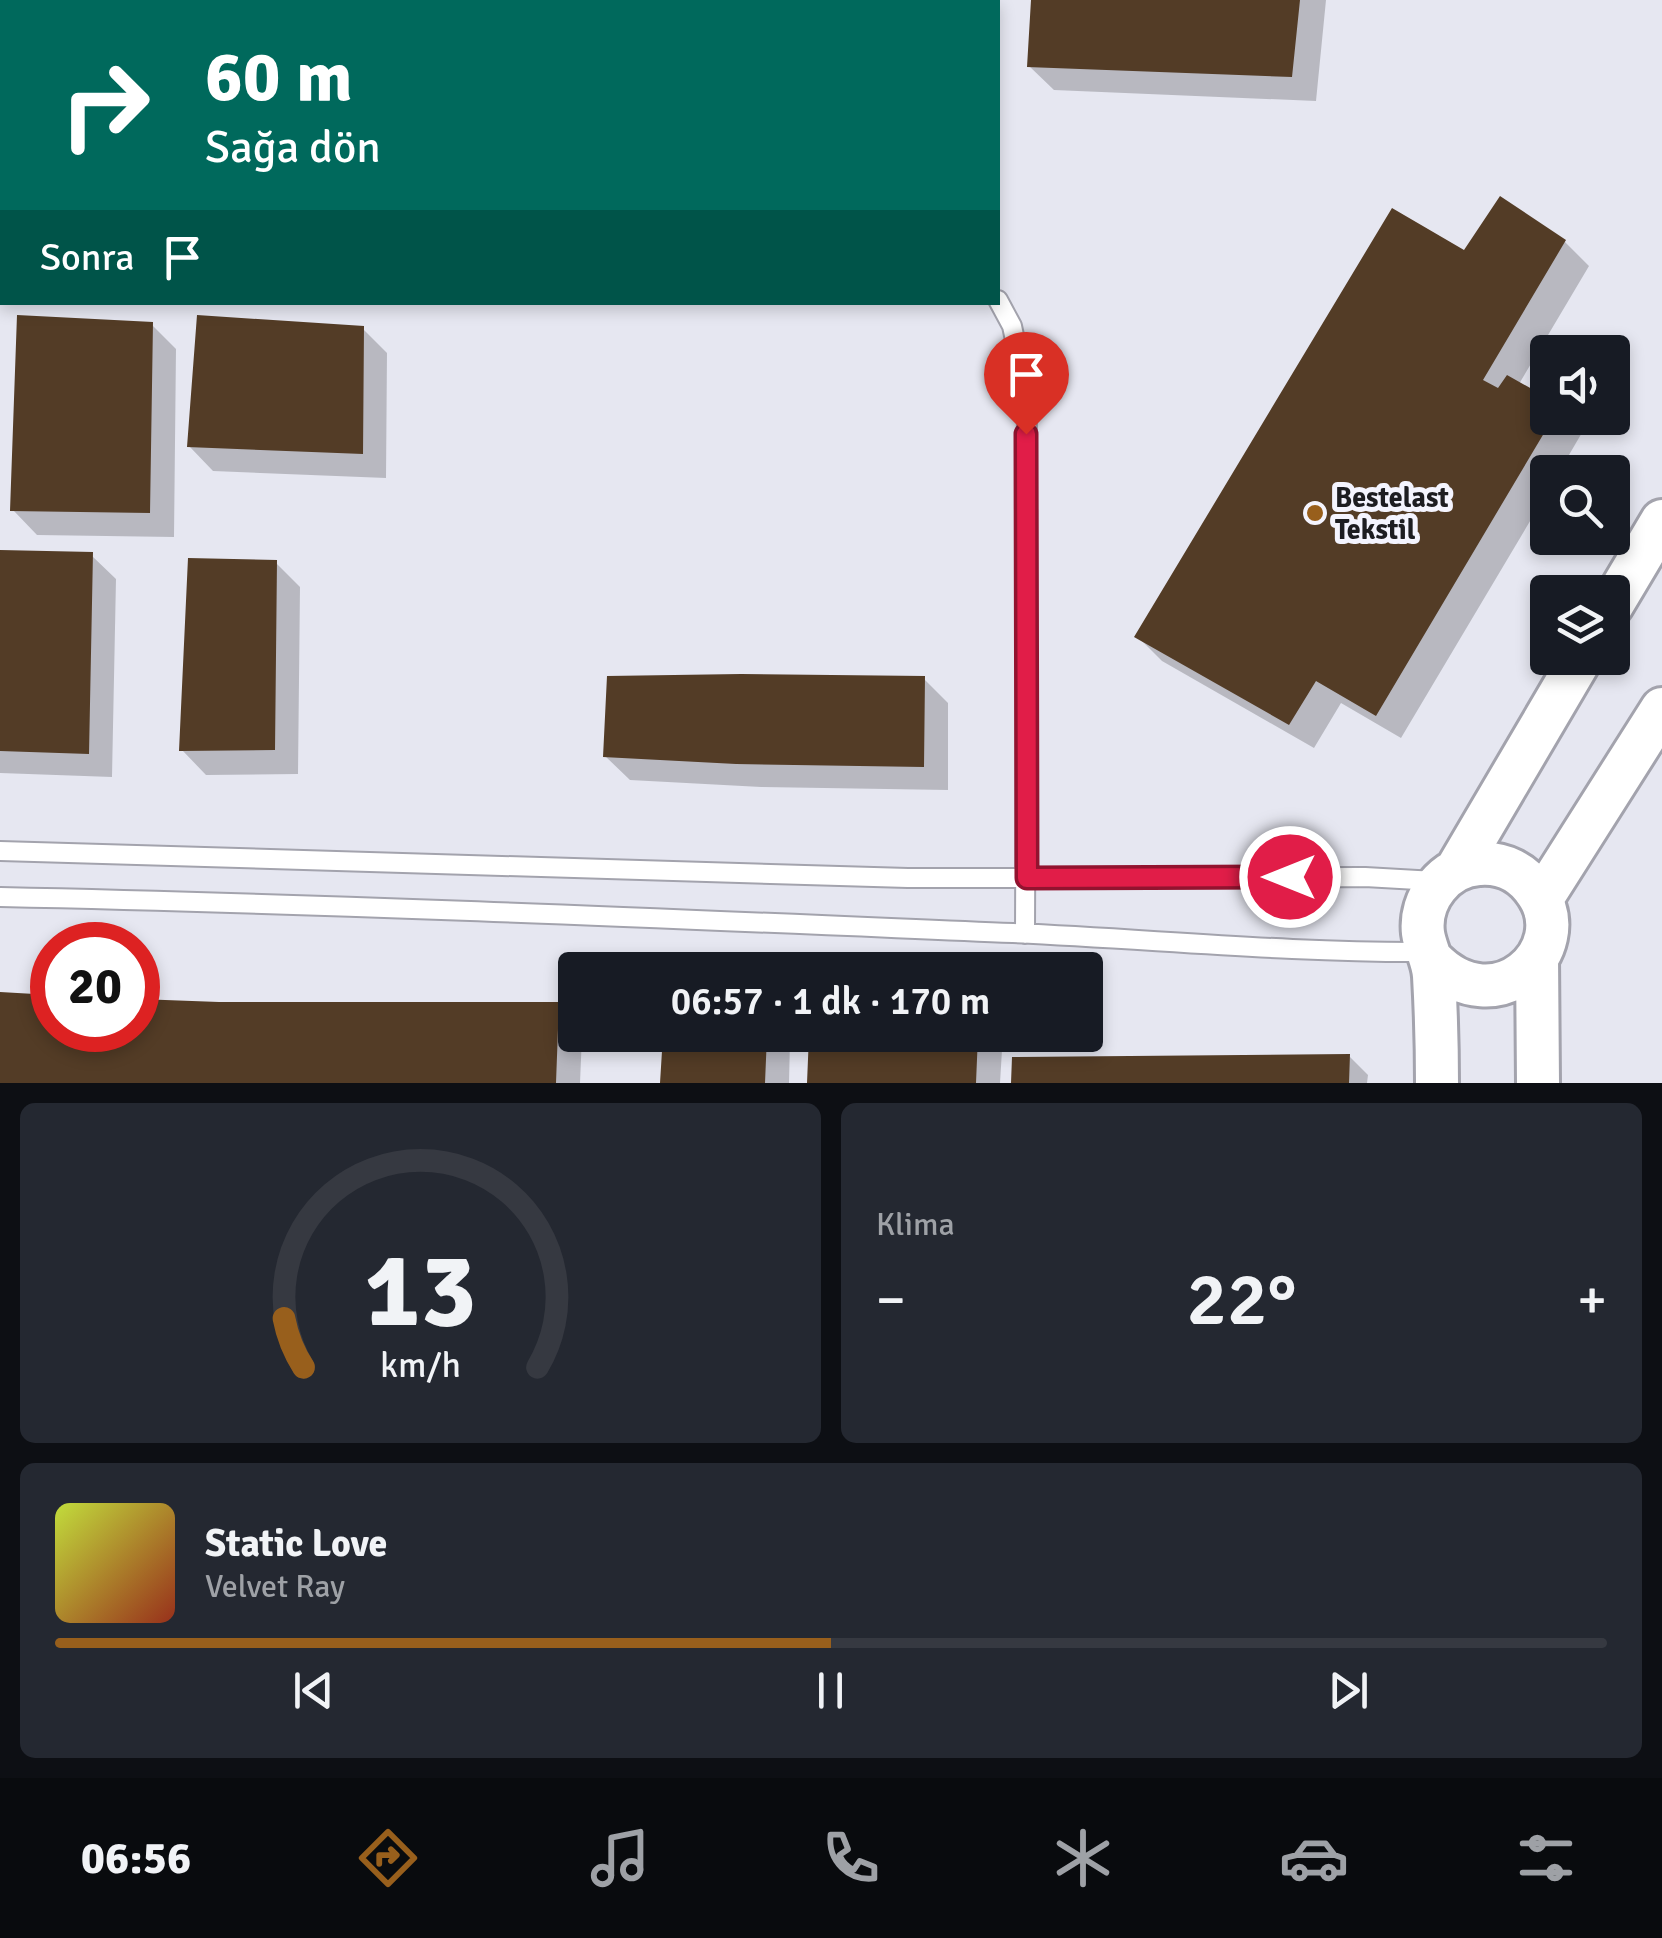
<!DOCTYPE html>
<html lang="tr">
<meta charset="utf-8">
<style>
body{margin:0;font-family:Signika,sans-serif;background:#242831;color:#f1f3f6;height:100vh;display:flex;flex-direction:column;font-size:38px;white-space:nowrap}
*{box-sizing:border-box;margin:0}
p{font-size:32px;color:#9ea1a6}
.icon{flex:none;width:55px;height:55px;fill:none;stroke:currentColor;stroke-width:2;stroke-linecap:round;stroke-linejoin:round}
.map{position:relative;height:1083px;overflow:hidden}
.drawer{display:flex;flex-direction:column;gap:20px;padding:20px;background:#0d0f14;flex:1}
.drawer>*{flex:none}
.banner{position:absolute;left:0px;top:0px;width:1000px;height:305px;box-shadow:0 5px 15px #0003;background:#00695c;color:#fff;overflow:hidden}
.fabs{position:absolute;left:1530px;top:335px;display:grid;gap:20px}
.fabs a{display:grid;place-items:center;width:100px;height:100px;border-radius:10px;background:#171b24;box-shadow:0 5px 15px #0003;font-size:50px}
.speed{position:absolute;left:30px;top:922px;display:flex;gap:20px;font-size:50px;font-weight:700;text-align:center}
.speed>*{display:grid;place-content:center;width:130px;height:130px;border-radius:50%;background:#171b24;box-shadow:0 5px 15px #0003;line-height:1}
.speed .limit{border:15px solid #d22;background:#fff;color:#111}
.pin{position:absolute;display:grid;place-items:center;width:85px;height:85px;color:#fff;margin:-102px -42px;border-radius:50% 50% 50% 0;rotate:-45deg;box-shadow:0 0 10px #0007}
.pin .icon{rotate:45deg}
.me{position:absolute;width:110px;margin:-55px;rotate:270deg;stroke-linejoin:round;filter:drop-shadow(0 0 8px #0008)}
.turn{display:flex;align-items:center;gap:35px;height:210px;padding:0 40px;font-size:45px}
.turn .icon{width:130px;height:130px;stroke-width:2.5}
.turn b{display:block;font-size:70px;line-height:85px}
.then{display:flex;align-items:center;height:95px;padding:0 40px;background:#0003;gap:20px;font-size:38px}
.big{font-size:75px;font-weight:600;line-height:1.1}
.drawer .tile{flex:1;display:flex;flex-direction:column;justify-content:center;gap:15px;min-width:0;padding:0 35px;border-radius:15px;background:#242831}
.drawer .dial{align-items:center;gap:0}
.dial svg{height:260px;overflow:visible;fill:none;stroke:#363941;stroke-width:7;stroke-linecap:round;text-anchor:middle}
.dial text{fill:#f1f3f6;stroke:none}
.song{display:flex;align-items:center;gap:30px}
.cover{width:120px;height:120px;border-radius:15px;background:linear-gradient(135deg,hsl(70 70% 55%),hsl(10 70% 35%))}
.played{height:10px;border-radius:5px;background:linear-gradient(90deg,#985f1c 50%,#363941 50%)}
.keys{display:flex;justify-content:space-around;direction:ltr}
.heat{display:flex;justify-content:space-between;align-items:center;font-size:55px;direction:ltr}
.drawer .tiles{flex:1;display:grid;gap:20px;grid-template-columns:1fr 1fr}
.tile:last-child{grid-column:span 2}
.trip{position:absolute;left:558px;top:952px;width:545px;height:100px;border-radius:10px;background:#171b24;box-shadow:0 5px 15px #0003;font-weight:600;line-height:100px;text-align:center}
.tabs{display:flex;height:160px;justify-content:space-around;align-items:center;background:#090b0e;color:#9ea1a6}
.tabs .icon{width:70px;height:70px}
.tabs .on{color:#985f1c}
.tabs b{font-size:45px;color:#f1f3f6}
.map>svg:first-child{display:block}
.shadow{fill:#0003}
.building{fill:#533c26}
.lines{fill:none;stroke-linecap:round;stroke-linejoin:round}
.service-casing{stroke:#a3a3ad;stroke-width:22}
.tertiary-casing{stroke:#a3a3ad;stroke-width:48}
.service{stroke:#fff;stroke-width:18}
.tertiary{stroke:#fff;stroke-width:42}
.route-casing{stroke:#92132f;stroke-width:25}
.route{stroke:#e11d48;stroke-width:18}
.poi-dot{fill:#985f1c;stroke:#f4f4fe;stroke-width:4}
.labels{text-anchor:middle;stroke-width:10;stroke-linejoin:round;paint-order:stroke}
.poi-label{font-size:28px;font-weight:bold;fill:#1d1d21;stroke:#f4f4fe;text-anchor:start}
</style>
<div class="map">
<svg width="1662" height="1083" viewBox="0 0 1662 1083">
<rect width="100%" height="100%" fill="#e6e7f1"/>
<path class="shadow" d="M0,0H143V2H2L0,129Z
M204,0H543V2H204Z
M631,0H972L631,2Z
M1033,0H1326L1316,101L1054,90L1029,66Z
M1565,242L1589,266L1519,384L1548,418H1569L1583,431L1559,472H1548V491L1401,738L1341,703L1314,748L1162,661L1138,637L1465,254Z
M152,325L176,349L174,537L37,535L13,510Z
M363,329L387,353L386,478L213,471L189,446Z
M0,553L91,555L116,579L112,777L0,773Z
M276,563L300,587L298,774L206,775L182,750Z
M924,679L948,703V790L761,787L630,780L605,756Z
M0,994L52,997V1030H138V1001L218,1005H558L575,1022V1035H582L580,1083H0Z
M665,1035H785L790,1040L789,1083H662Z
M812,1035H987L1002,1050L1000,1083H809Z
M1349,1056L1368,1075L1367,1083H1014V1059Z"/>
<path class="building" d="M1031,0H1300L1292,77L1027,67Z
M1500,196L1566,240L1483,380L1498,388L1507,375L1548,398V418H1553L1376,716L1316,681L1289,725L1134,637L1392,208L1464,250Z
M17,315L153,322L150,513L10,511Z
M197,315L364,326L363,454L187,447Z
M0,550L93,552L89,754L0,751Z
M188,558L277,560L275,750L179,751Z
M741,674L925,676L924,767L736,764L603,757L607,676Z
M0,992L52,995V1030H138V999L219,1002H559L556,1083H0Z
M663,1035H767L765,1083H660Z
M809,1035H978L976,1083H807Z
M1350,1054L1349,1083H1011L1012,1057Z"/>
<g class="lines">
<g class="service-casing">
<path id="service" d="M0,208H2
M998,300L1012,326L1027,397L1025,934
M0,851L908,878L1365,877L1435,881
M0,897C338,904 675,919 1013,933C1151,939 1290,953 1428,952"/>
</g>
<g class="tertiary-casing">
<path id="tertiary" d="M1612,605L1662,521
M1457,869L1581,658
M1541,900L1662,709
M1537,958L1538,1083
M1433,961C1496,1025 1576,950 1537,893C1524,873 1503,862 1479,864C1445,866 1419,899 1423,933C1425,948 1433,960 1434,976C1436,1012 1437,1047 1437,1083"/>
</g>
<use href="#service" class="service"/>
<use href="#tertiary" class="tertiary"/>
</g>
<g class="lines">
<g class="route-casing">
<path id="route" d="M1026,434L1027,878L1290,877"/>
</g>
<use href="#route" class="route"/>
</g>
<circle class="poi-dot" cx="1315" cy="513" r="10"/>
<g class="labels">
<g class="poi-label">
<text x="1335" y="507">Bestelast<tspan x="1335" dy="32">Tekstil</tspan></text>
</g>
</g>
</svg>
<div class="fabs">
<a><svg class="icon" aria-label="sound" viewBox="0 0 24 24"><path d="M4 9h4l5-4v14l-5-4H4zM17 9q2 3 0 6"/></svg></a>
<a><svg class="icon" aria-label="search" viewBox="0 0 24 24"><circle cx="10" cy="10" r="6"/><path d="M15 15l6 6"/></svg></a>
<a><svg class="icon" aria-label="layers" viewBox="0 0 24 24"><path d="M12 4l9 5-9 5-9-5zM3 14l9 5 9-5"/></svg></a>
</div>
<div class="speed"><div class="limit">20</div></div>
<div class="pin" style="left:1026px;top:434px;background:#d93025"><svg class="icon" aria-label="arrive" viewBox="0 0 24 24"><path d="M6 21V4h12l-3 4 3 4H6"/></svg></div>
<svg class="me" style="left:1290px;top:877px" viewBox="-20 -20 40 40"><circle r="17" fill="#e11d48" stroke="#fff" stroke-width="3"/><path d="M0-11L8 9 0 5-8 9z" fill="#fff"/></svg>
<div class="trip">06:57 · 1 dk · 170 m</div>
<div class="banner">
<div class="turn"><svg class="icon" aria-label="right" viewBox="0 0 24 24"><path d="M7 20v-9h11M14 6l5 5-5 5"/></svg><div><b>60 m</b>Sağa dön</div></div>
<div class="then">Sonra<svg class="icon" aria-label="arrive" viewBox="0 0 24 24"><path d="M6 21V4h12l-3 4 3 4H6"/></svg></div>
</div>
</div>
<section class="drawer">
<div class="tiles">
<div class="tile dial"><svg viewBox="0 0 100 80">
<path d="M14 69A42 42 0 1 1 86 69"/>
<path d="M14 69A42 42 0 0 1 8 54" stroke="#985f1c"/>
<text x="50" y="56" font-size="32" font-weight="700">13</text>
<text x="50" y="72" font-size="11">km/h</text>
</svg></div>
<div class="tile"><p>Klima</p>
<div class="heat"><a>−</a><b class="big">22°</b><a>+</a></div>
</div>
<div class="tile">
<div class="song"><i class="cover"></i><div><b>Static Love</b><p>Velvet Ray</p></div></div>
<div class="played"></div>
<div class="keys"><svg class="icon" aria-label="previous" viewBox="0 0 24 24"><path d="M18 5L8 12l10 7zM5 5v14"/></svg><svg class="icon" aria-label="pause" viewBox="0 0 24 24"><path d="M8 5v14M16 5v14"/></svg><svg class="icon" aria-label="next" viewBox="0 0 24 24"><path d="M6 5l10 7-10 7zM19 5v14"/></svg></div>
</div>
</div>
</section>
<nav class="tabs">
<b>06:56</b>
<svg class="icon on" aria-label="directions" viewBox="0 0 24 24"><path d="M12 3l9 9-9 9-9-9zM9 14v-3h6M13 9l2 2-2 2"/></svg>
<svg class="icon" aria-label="music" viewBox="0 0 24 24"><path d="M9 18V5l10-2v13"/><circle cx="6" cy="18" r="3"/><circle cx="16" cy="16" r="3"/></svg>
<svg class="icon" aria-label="phone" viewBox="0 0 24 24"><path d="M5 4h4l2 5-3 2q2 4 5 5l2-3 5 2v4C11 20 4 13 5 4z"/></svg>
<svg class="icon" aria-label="climate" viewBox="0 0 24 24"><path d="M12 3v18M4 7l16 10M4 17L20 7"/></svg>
<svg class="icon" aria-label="car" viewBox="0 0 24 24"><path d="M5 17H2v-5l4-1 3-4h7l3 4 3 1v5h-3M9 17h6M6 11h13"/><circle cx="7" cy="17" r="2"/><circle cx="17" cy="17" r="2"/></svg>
<svg class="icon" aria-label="filters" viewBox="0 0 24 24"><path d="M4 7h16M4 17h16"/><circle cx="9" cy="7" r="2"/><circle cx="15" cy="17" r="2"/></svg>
</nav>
